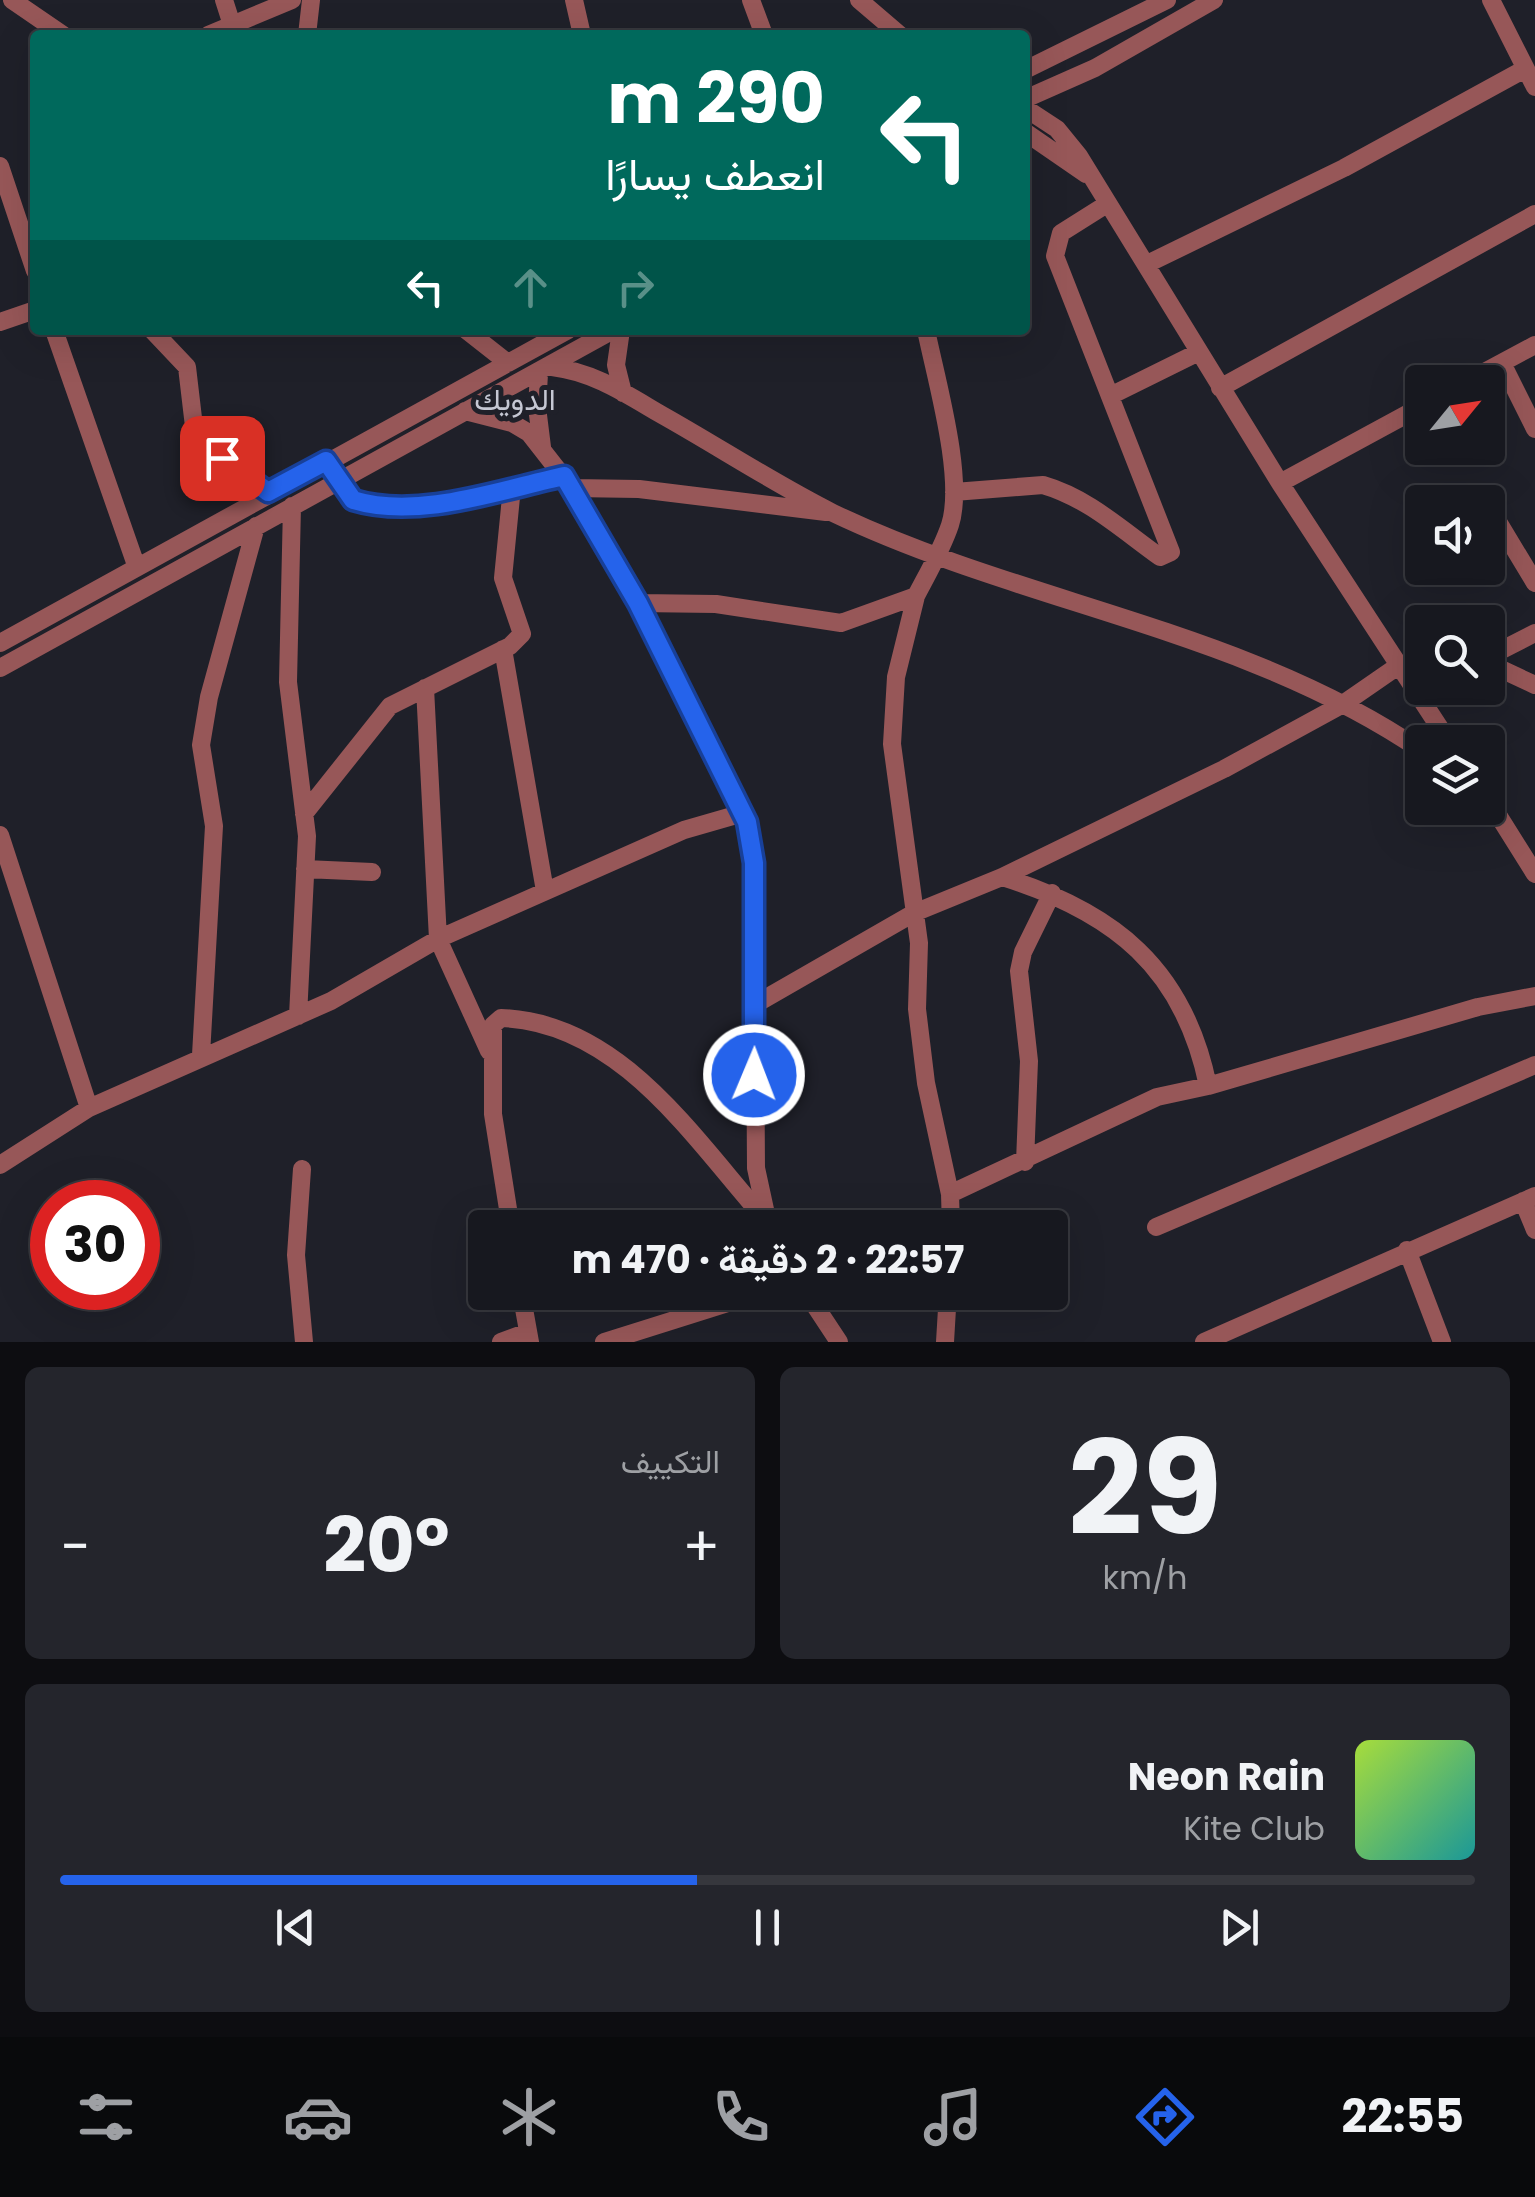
<!DOCTYPE html>
<html lang="ar">
<meta charset="utf-8">
<style>
body{margin:0;font-family:Poppins,Vazirmatn,sans-serif;background:#24252c;color:#f1f3f6;direction:rtl;height:100vh;display:flex;flex-direction:column;font-size:38px;white-space:nowrap}
*{box-sizing:border-box;margin:0}
p{font-size:32px;color:#9ea0a4}
.icon{flex:none;width:55px;height:55px;fill:none;stroke:currentColor;stroke-width:2;stroke-linecap:round;stroke-linejoin:round}
.map{position:relative;height:1342px;overflow:hidden;direction:ltr}
.details{display:flex;flex-direction:column;gap:25px;padding:25px;background:#0d0d11;flex:1}
.details>*{flex:none}
.banner{position:absolute;left:30px;top:30px;width:1000px;height:305px;border-radius:10px;box-shadow:0 10px 40px #0002,0 0 0 2px #36373d;direction:rtl;background:#00695c;color:#fff;overflow:hidden}
.needle{width:65px;rotate:60deg}
.tools{position:absolute;left:1405px;top:365px;display:grid;gap:20px}
.tools a{display:grid;place-items:center;width:100px;height:100px;border-radius:10px;background:#17181f;box-shadow:0 10px 40px #0002,0 0 0 2px #36373d;font-size:50px}
.speed{position:absolute;left:30px;top:1180px;display:flex;gap:20px;font-size:50px;font-weight:700;text-align:center}
.speed>*{display:grid;place-content:center;width:130px;height:130px;border-radius:50%;background:#17181f;box-shadow:0 10px 40px #0002,0 0 0 2px #36373d;line-height:1}
.speed .limit{border:15px solid #d22;background:#fff;color:#111}
.pin{position:absolute;display:grid;place-items:center;width:85px;height:85px;color:#fff;margin:-42px;border-radius:20px;box-shadow:0 5px 15px #0006}
.me{position:absolute;width:110px;margin:-55px;rotate:1deg;stroke-linejoin:round;filter:drop-shadow(0 0 8px #0008)}
.turn{display:flex;align-items:center;gap:35px;height:210px;padding:0 40px;font-size:45px}
.turn .icon{width:130px;height:130px;stroke-width:2.5}
.turn b{display:block;font-size:70px;line-height:85px}
.lanes{display:flex;align-items:center;height:95px;padding:0 40px;background:#0003;justify-content:center;gap:50px;direction:ltr}
.lanes .off{opacity:.35}
.big{font-size:75px;font-weight:700;line-height:1.1}
.details .tile{flex:1;display:flex;flex-direction:column;justify-content:center;gap:15px;min-width:0;padding:0 35px;border-radius:15px;background:#24252c}
.details .dial{align-items:center;gap:0}
.dial b{font-size:130px;line-height:1}
.song{display:flex;align-items:center;gap:30px}
.cover{width:120px;height:120px;border-radius:15px;background:linear-gradient(135deg,hsl(80 70% 55%),hsl(180 70% 35%))}
.played{height:10px;border-radius:5px;background:linear-gradient(90deg,#2563eb 45%,#36373d 45%)}
.keys{display:flex;justify-content:space-around;direction:ltr}
.heat{display:flex;justify-content:space-between;align-items:center;font-size:55px;direction:ltr}
.details .tiles{flex:1;display:grid;gap:25px;grid-template-columns:1fr 1fr}
.tile:last-child{grid-column:span 2}
.trip{position:absolute;left:468px;top:1210px;width:600px;height:100px;border-radius:10px;background:#17181f;box-shadow:0 10px 40px #0002,0 0 0 2px #36373d;font-weight:700;line-height:100px;text-align:center;direction:rtl}
.tab-bar{display:flex;height:160px;justify-content:space-around;align-items:center;background:#090a0c;color:#9ea0a4}
.tab-bar .icon{width:70px;height:70px}
.tab-bar .selected{color:#2563eb}
.tab-bar b{font-size:45px;color:#f1f3f6}
.map>svg:first-child{display:block}
.lines{fill:none;stroke-linecap:round;stroke-linejoin:round}
.minor{stroke:#975758;stroke-width:18}
.route-casing{stroke:#184099;stroke-width:25}
.route{stroke:#2563eb;stroke-width:18}
.labels{text-anchor:middle;stroke-width:10;stroke-linejoin:round;paint-order:stroke}
.neighbourhood-label{font-size:30px;fill:#c5c7d3;stroke:#1f2029}
</style>
<div class="map">
<svg width="1535" height="1342" viewBox="0 0 1535 1342">
<rect width="100%" height="100%" fill="#1f2029"/>
<g class="lines">
<path class="minor" d="M12,0L63,35
M224,0L232,25
M574,0L582,35
M751,0L764,35
M859,0L900,35
M1491,0L1535,87
M208,35L292,0
M307,35L311,0
M1025,70L1167,0
M1025,99L1095,68L1214,0
M1025,108L1057,129L1079,156L1280,483L1449,742
M1025,132L1086,174
M0,166L35,271
M1147,264L1344,168L1525,69
M0,322L35,310
M54,330L136,565
M152,330L187,367L195,435L269,492
M466,330L508,363
M621,330L616,365L623,393
M1502,363L1535,429
M552,367C594,372 626,394 662,415C719,447 775,484 833,513C1026,605 1243,629 1422,751
M539,374L537,407L542,447
M1466,382L1535,345
M1220,388L1535,214
M1112,395L1199,352
M465,411L512,423L529,433L572,488L638,603L739,801L754,863L756,1168L769,1228
M334,475L353,500C419,519 499,490 564,476
M1280,483L1422,406
M572,488L639,489L826,512
M954,492L1043,485C1088,498 1122,530 1160,557L1171,552L1055,256L1061,233L1107,204
M1488,505L1535,583
M292,506L288,682L307,836L298,1016
M916,596L896,677L892,744L919,943L917,1009L926,1083L950,1194
M638,603L716,604L841,623L916,596C928,573 942,549 950,525C965,479 936,379 926,330
M0,643L568,330
M503,649L545,891
M1488,657L1535,633
M1488,663L1535,685
M0,668L613,330
M425,688L438,939L489,1051
M1488,799L1535,874
M304,814L390,706L510,646L522,634L503,578L512,487
M0,835L89,1108
M305,869L372,872
M1002,877C1114,912 1184,968 1208,1086
M754,1005L914,913L1002,877L1224,769L1343,704L1398,666
M201,1055L214,826L201,745L209,697L256,526
M1025,1162L1029,1061L1019,971L1023,952L1052,893
M0,1165L89,1108L331,1001L438,939L684,830L743,813
M302,1169L296,1255L304,1342
M1523,1201L1535,1230
M1156,1227L1535,1065
M511,1228L493,1114V1025L501,1018C620,1022 693,1138 765,1219
M951,1228L950,1194L1157,1097L1208,1086L1478,1007L1535,996
M1407,1250L1442,1342
M521,1292L530,1342
M806,1292L839,1342
M501,1342L528,1332
M604,1342L763,1292
M945,1342L948,1292
M1204,1342L1535,1196"/>
</g>
<g class="lines">
<g class="route-casing">
<path id="route" d="M222,458L268,492L326,461L353,500C418,520 500,490 564,476L638,603L747,822L754,863V1075"/>
</g>
<use href="#route" class="route"/>
</g>
<g class="labels">
<g class="neighbourhood-label">
<text x="515" y="410">الدويك</text>
</g>
</g>
</svg>
<div class="tools">
<a><svg class="needle" viewBox="-14 -14 28 28"><path d="M0-13l5 13h-10z" fill="#e53935"/><path d="M0 13l5-13h-10z" fill="#9ea0a4"/></svg></a>
<a><svg class="icon" aria-label="sound" viewBox="0 0 24 24"><path d="M4 9h4l5-4v14l-5-4H4zM17 9q2 3 0 6"/></svg></a>
<a><svg class="icon" aria-label="search" viewBox="0 0 24 24"><circle cx="10" cy="10" r="6"/><path d="M15 15l6 6"/></svg></a>
<a><svg class="icon" aria-label="layers" viewBox="0 0 24 24"><path d="M12 4l9 5-9 5-9-5zM3 14l9 5 9-5"/></svg></a>
</div>
<div class="speed"><div class="limit">30</div></div>
<div class="pin" style="left:222px;top:458px;background:#d93025"><svg class="icon" aria-label="arrive" viewBox="0 0 24 24"><path d="M6 21V4h12l-3 4 3 4H6"/></svg></div>
<svg class="me" style="left:754px;top:1075px" viewBox="-20 -20 40 40"><circle r="17" fill="#2563eb" stroke="#fff" stroke-width="3"/><path d="M0-11L8 9 0 5-8 9z" fill="#fff"/></svg>
<div class="trip">22:57 · 2 دقيقة · 470 m</div>
<div class="banner">
<div class="turn"><svg class="icon" aria-label="left" viewBox="0 0 24 24"><path d="M17 20v-9H6M10 6l-5 5 5 5"/></svg><div><b>290 m</b>انعطف يسارًا</div></div>
<div class="lanes"><svg class="icon" aria-label="left" viewBox="0 0 24 24"><path d="M17 20v-9H6M10 6l-5 5 5 5"/></svg><svg class="icon off" aria-label="ahead" viewBox="0 0 24 24"><path d="M12 20V5M6 11l6-6 6 6"/></svg><svg class="icon off" aria-label="right" viewBox="0 0 24 24"><path d="M7 20v-9h11M14 6l5 5-5 5"/></svg></div>
</div>
</div>
<section class="details">
<div class="tiles">
<div class="tile dial"><b>29</b><p>km/h</p></div>
<div class="tile"><p>التكييف</p>
<div class="heat"><a>−</a><b class="big">20°</b><a>+</a></div>
</div>
<div class="tile">
<div class="song"><i class="cover"></i><div><b>Neon Rain</b><p>Kite Club</p></div></div>
<div class="played"></div>
<div class="keys"><svg class="icon" aria-label="previous" viewBox="0 0 24 24"><path d="M18 5L8 12l10 7zM5 5v14"/></svg><svg class="icon" aria-label="pause" viewBox="0 0 24 24"><path d="M8 5v14M16 5v14"/></svg><svg class="icon" aria-label="next" viewBox="0 0 24 24"><path d="M6 5l10 7-10 7zM19 5v14"/></svg></div>
</div>
</div>
</section>
<nav class="tab-bar">
<b>22:55</b>
<svg class="icon selected" aria-label="directions" viewBox="0 0 24 24"><path d="M12 3l9 9-9 9-9-9zM9 14v-3h6M13 9l2 2-2 2"/></svg>
<svg class="icon" aria-label="music" viewBox="0 0 24 24"><path d="M9 18V5l10-2v13"/><circle cx="6" cy="18" r="3"/><circle cx="16" cy="16" r="3"/></svg>
<svg class="icon" aria-label="phone" viewBox="0 0 24 24"><path d="M5 4h4l2 5-3 2q2 4 5 5l2-3 5 2v4C11 20 4 13 5 4z"/></svg>
<svg class="icon" aria-label="climate" viewBox="0 0 24 24"><path d="M12 3v18M4 7l16 10M4 17L20 7"/></svg>
<svg class="icon" aria-label="car" viewBox="0 0 24 24"><path d="M5 17H2v-5l4-1 3-4h7l3 4 3 1v5h-3M9 17h6M6 11h13"/><circle cx="7" cy="17" r="2"/><circle cx="17" cy="17" r="2"/></svg>
<svg class="icon" aria-label="filters" viewBox="0 0 24 24"><path d="M4 7h16M4 17h16"/><circle cx="9" cy="7" r="2"/><circle cx="15" cy="17" r="2"/></svg>
</nav>
